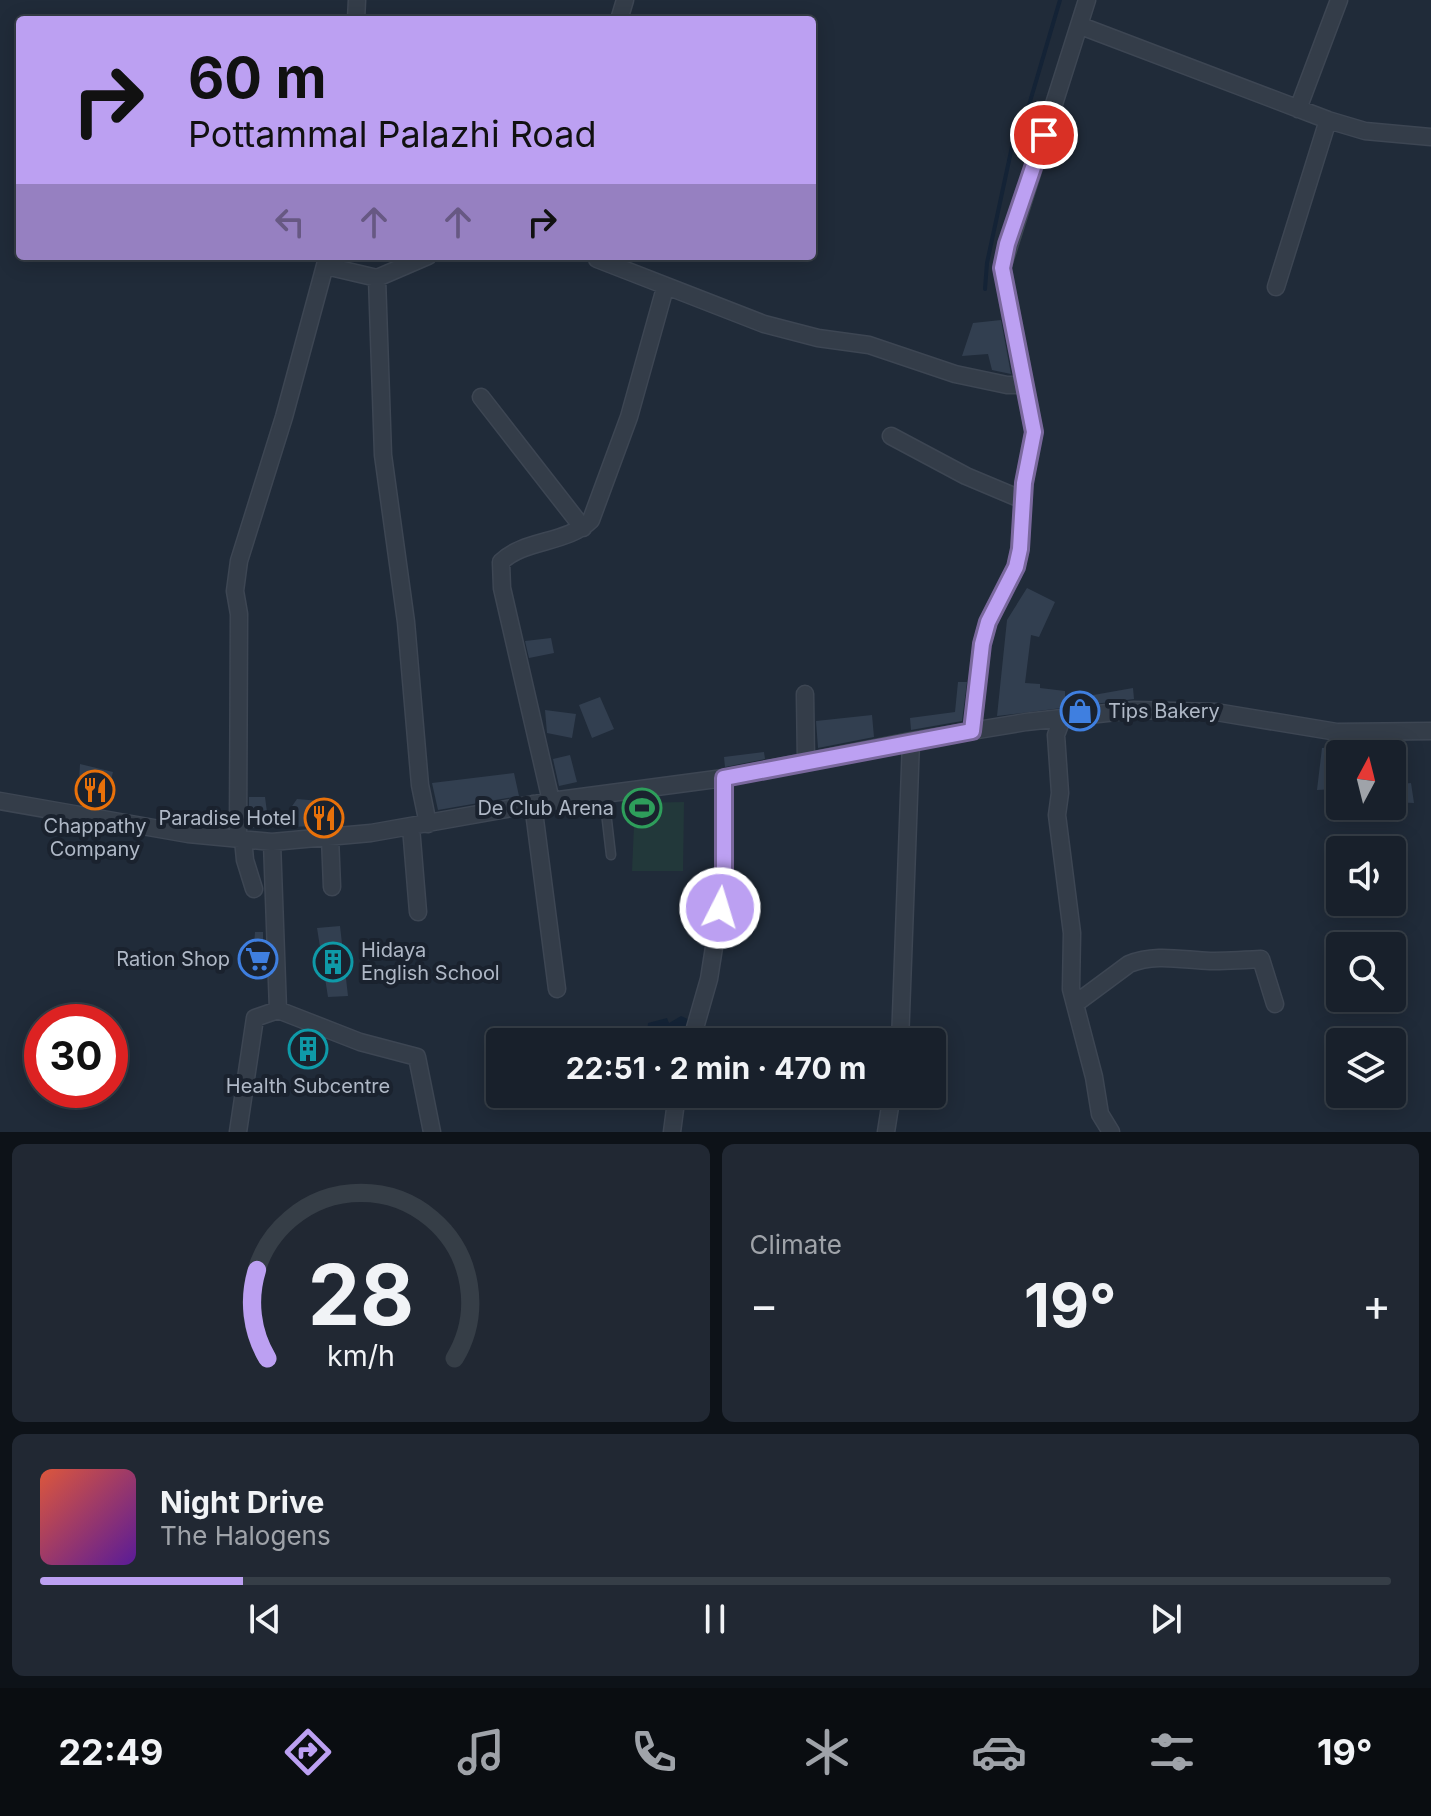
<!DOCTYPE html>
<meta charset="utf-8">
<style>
body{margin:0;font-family:Inter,sans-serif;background:#212833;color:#f1f3f6;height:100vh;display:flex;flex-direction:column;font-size:30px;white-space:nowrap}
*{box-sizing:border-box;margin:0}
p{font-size:26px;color:#9fa3a9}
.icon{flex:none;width:44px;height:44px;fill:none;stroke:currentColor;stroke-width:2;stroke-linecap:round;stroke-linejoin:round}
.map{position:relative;height:1132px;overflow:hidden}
.side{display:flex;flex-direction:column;gap:12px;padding:12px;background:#0d1218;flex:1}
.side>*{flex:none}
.banner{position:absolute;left:16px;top:16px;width:800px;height:244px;border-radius:8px;box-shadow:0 4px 20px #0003,0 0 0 2px #363e47;background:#bca0f2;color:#111;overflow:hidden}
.needle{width:52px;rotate:7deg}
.buttons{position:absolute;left:1326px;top:740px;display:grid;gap:16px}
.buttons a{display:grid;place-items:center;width:80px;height:80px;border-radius:8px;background:#18202b;box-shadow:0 4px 20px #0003,0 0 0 2px #363e47;font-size:40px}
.speed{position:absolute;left:24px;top:1004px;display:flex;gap:16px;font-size:40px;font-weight:700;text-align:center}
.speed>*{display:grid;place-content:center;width:104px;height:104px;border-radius:50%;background:#18202b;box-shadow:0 4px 20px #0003,0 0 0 2px #363e47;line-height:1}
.speed .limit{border:12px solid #d22;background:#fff;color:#111}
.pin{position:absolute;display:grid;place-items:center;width:68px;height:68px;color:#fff;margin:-34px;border:4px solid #fff;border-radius:50%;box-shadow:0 2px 8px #0007}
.me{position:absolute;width:88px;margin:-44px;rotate:5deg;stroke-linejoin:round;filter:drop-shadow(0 0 6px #0008)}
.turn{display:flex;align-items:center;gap:28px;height:168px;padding:0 40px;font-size:36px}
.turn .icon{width:104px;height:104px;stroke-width:2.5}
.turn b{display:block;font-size:56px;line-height:68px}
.lanes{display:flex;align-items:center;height:76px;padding:0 40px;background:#0003;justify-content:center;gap:40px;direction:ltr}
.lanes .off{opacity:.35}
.big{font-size:60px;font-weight:700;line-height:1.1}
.side .tile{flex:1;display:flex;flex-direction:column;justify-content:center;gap:12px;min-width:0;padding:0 28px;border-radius:12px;background:#212833}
.side .dial{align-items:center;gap:0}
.dial svg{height:208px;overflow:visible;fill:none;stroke:#363e47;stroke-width:7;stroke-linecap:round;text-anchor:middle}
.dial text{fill:#f1f3f6;stroke:none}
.song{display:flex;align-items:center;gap:24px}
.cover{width:96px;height:96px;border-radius:12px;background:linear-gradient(135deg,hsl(10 70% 55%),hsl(270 70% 35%))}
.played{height:8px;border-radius:4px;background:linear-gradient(90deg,#bca0f2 15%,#363e47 15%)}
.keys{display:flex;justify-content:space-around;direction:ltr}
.heat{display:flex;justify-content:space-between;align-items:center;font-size:44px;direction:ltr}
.side .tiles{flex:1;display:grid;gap:12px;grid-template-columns:1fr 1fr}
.tile:last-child{grid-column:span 2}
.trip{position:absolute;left:486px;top:1028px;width:460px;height:80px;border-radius:8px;background:#18202b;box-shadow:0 4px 20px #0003,0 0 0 2px #363e47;font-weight:700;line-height:80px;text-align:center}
.tabs{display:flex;height:128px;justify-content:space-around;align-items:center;background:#0a0d11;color:#9fa3a9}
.tabs .icon{width:56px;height:56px}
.tabs .on{color:#bca0f2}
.tabs b{font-size:36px;color:#f1f3f6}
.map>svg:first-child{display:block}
.green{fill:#22383a}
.water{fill:#142336}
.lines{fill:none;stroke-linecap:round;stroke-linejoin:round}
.stream{stroke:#142336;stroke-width:4}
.building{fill:#323f50}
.service-casing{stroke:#3d4653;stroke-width:11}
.minor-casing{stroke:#3d4653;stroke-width:19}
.service{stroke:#343d49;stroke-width:8}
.minor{stroke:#343d49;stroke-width:16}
.route-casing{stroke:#7a689d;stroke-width:20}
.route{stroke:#bca0f2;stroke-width:14}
.labels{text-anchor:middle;stroke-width:8;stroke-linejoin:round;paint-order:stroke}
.poi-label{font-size:20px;fill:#afb8c6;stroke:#1a222e;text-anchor:end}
</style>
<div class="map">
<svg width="1431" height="1132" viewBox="0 0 1431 1132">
<rect width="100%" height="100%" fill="#202b39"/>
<path class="green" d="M684,802L683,871H632L635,803Z"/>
<path class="water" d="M681,1016L690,1020L685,1030H681L680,1035L684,1039L666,1042L647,1038L648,1023L667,1018L669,1023Z"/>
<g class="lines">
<path class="stream" d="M985,289L987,263L1013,142L1029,105L1060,0"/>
</g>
<path class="building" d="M1001,320L1011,374L992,370L988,354L962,356L973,323Z
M1027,588L1055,602L1039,637L1031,635L1025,683L1040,684V688L1065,691V700L1133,688L1134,699L997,716L1007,620Z
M551,638L554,653L529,658L525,641Z
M958,682H967L962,721L911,730L910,718L955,712Z
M600,697L614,729L592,738L579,705Z
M545,710L576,714L572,738L547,733Z
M872,715L874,737L818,748L816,721Z
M1400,742L1401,754H1340L1336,789L1317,790L1322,748Z
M764,752L765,759L725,767L724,757Z
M570,755L577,782L559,786L553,759Z
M80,764L113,772L105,803L78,800Z
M514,773L519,796L438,810L432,783Z
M1411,783L1414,803L1392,802V785Z
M249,797H265L269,827L249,828Z
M297,799L320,801L319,826L285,827L288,812Z
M340,926L348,996L328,997L317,928Z
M255,932H263V967L252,970Z
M295,1038L324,1042L321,1065L292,1057Z"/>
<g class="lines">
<g class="service-casing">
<path id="service" d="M604,795L611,855"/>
</g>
<g class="minor-casing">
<path id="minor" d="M356,20L357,0
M619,20L625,0
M1081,26L1328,120L1365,131L1431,137
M1298,109L1339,0
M602,256L597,259L764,324L818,338L869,345L955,374L1007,385H1025
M326,266L377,278L383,455L406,622L420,785L428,824
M377,278L428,256
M1276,287L1328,120
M481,397L583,528
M891,436L966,476L1023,500
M805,694L806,761
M1062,719L1056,735L1060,793L1057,815L1072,933L1071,989L1094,1077L1100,1114L1111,1132
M972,731L982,644L988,622L1016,567L1020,549L1024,483L1034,432L1002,268L1087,0
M0,801L188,834L272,842L371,833L551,801L724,778L911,741L1026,722L1134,710L1216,712L1337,732L1431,731
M551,801L502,588L501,562C524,539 567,544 591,520L629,417L665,288
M533,804L557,989
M411,827L418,912
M330,837L332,887
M238,839L239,614L235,591L239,561L284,417L327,258
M243,839L245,860L254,889
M272,842L278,1010L360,1042L417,1057L432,1132
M1075,1004L1129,964C1155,953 1183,960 1210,961C1227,961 1244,960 1261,959L1275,1004
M691,1042L709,979L724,884V778
M900,1042L911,741
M238,1132L255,1018L278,1010
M672,1132L677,1094
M886,1132L892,1094"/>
</g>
<use href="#service" class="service"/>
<use href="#minor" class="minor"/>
</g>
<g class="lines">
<g class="route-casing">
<path id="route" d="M720,908L724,884V778L972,731L982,644L988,622L1016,567L1020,549L1024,483L1034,432L1002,268L1007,244L1044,135"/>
</g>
<use href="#route" class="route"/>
</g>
<defs>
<g id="shop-ring" transform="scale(2)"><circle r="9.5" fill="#1a222e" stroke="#3f7fe0" stroke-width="1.5"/><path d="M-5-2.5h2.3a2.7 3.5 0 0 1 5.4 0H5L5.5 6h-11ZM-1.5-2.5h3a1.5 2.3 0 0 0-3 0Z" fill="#3f7fe0"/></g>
<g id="restaurant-ring" transform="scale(2)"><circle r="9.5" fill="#1a222e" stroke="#e8710a" stroke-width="1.5"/><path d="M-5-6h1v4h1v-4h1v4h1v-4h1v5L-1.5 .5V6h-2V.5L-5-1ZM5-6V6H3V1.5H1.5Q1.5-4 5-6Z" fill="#e8710a"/></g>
<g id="stadium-ring" transform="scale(2)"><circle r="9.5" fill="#1a222e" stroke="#2e9e5b" stroke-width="1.5"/><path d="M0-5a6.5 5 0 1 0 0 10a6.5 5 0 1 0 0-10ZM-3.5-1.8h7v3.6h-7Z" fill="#2e9e5b"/></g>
<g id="supermarket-ring" transform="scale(2)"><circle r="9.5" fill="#1a222e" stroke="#3f7fe0" stroke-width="1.5"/><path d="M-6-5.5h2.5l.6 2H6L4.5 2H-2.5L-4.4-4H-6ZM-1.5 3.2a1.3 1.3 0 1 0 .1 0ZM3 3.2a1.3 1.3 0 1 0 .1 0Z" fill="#3f7fe0"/></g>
<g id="building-ring" transform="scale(2)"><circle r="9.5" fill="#1a222e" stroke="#0f9aa8" stroke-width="1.5"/><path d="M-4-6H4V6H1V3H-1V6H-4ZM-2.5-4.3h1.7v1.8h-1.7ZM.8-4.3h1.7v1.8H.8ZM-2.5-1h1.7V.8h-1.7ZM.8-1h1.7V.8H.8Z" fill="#0f9aa8"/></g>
</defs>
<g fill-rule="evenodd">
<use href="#shop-ring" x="1080" y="711"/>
<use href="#restaurant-ring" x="95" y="790"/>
<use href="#stadium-ring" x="642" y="808"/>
<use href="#restaurant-ring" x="324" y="818"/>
<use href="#supermarket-ring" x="258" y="959"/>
<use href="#building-ring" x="333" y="962"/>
<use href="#building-ring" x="308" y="1049"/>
</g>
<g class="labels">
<g class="poi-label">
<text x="1108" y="718" text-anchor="start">Tips Bakery</text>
<text x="614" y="815">De Club Arena</text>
<text x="296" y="825">Paradise Hotel</text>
<text x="95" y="833" text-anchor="middle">Chappathy<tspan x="95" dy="23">Company</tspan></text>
<text x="361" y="957" text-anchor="start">Hidaya<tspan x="361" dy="23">English School</tspan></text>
<text x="230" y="966">Ration Shop</text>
<text x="308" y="1093" text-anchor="middle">Health Subcentre</text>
</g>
</g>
</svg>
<div class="buttons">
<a><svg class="needle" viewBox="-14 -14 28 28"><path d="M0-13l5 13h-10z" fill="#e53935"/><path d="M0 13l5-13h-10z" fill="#9fa3a9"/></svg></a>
<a><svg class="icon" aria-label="sound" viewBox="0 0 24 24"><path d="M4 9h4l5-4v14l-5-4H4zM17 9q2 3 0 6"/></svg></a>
<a><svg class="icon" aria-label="search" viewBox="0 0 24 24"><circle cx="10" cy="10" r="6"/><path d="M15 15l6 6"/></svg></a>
<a><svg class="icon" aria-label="layers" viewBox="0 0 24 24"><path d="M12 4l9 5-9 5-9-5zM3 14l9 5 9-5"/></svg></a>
</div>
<div class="speed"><div class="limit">30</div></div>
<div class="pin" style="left:1044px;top:135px;background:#d93025"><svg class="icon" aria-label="arrive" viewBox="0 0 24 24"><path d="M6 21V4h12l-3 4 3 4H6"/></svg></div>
<svg class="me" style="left:720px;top:908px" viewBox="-20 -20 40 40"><circle r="17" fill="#bca0f2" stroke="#fff" stroke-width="3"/><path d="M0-11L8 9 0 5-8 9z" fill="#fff"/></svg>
<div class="trip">22:51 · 2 min · 470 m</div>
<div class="banner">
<div class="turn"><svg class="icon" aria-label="right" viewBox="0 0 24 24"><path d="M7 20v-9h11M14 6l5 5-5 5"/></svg><div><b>60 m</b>Pottammal Palazhi Road</div></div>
<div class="lanes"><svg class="icon off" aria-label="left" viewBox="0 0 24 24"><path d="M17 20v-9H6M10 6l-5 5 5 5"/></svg><svg class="icon off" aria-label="ahead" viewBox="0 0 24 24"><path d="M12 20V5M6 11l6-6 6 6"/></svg><svg class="icon off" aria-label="ahead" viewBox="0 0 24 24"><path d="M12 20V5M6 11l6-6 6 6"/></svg><svg class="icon" aria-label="right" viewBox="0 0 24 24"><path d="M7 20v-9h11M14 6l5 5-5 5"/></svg></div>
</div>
</div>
<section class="side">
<div class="tiles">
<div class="tile dial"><svg viewBox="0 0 100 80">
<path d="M14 69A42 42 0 1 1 86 69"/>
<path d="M14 69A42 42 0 0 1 10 35" stroke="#bca0f2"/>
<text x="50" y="56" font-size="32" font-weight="700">28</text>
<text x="50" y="72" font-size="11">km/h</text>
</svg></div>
<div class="tile"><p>Climate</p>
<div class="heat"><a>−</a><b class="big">19°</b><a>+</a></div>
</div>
<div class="tile">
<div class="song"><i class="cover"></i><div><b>Night Drive</b><p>The Halogens</p></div></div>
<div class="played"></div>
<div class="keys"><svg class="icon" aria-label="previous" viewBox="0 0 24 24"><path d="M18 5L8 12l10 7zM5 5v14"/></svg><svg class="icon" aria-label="pause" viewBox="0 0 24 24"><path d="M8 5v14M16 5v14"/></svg><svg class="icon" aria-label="next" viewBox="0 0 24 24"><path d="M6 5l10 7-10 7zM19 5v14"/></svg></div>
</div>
</div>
</section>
<nav class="tabs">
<b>22:49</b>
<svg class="icon on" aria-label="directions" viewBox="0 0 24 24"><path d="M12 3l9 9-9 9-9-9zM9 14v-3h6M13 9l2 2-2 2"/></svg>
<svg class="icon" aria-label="music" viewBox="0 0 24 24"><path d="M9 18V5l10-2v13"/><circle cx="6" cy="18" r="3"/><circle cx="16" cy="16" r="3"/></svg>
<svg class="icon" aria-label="phone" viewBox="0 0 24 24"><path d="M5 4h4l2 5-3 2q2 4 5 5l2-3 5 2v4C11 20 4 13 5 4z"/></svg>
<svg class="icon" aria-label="climate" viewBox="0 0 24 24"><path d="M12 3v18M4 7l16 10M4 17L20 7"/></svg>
<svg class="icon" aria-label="car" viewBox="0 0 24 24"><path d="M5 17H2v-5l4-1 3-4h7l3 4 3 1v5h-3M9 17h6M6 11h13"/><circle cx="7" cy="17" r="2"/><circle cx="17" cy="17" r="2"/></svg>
<svg class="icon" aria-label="filters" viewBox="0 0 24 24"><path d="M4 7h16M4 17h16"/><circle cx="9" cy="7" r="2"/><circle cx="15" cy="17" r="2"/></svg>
<b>19°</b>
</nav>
